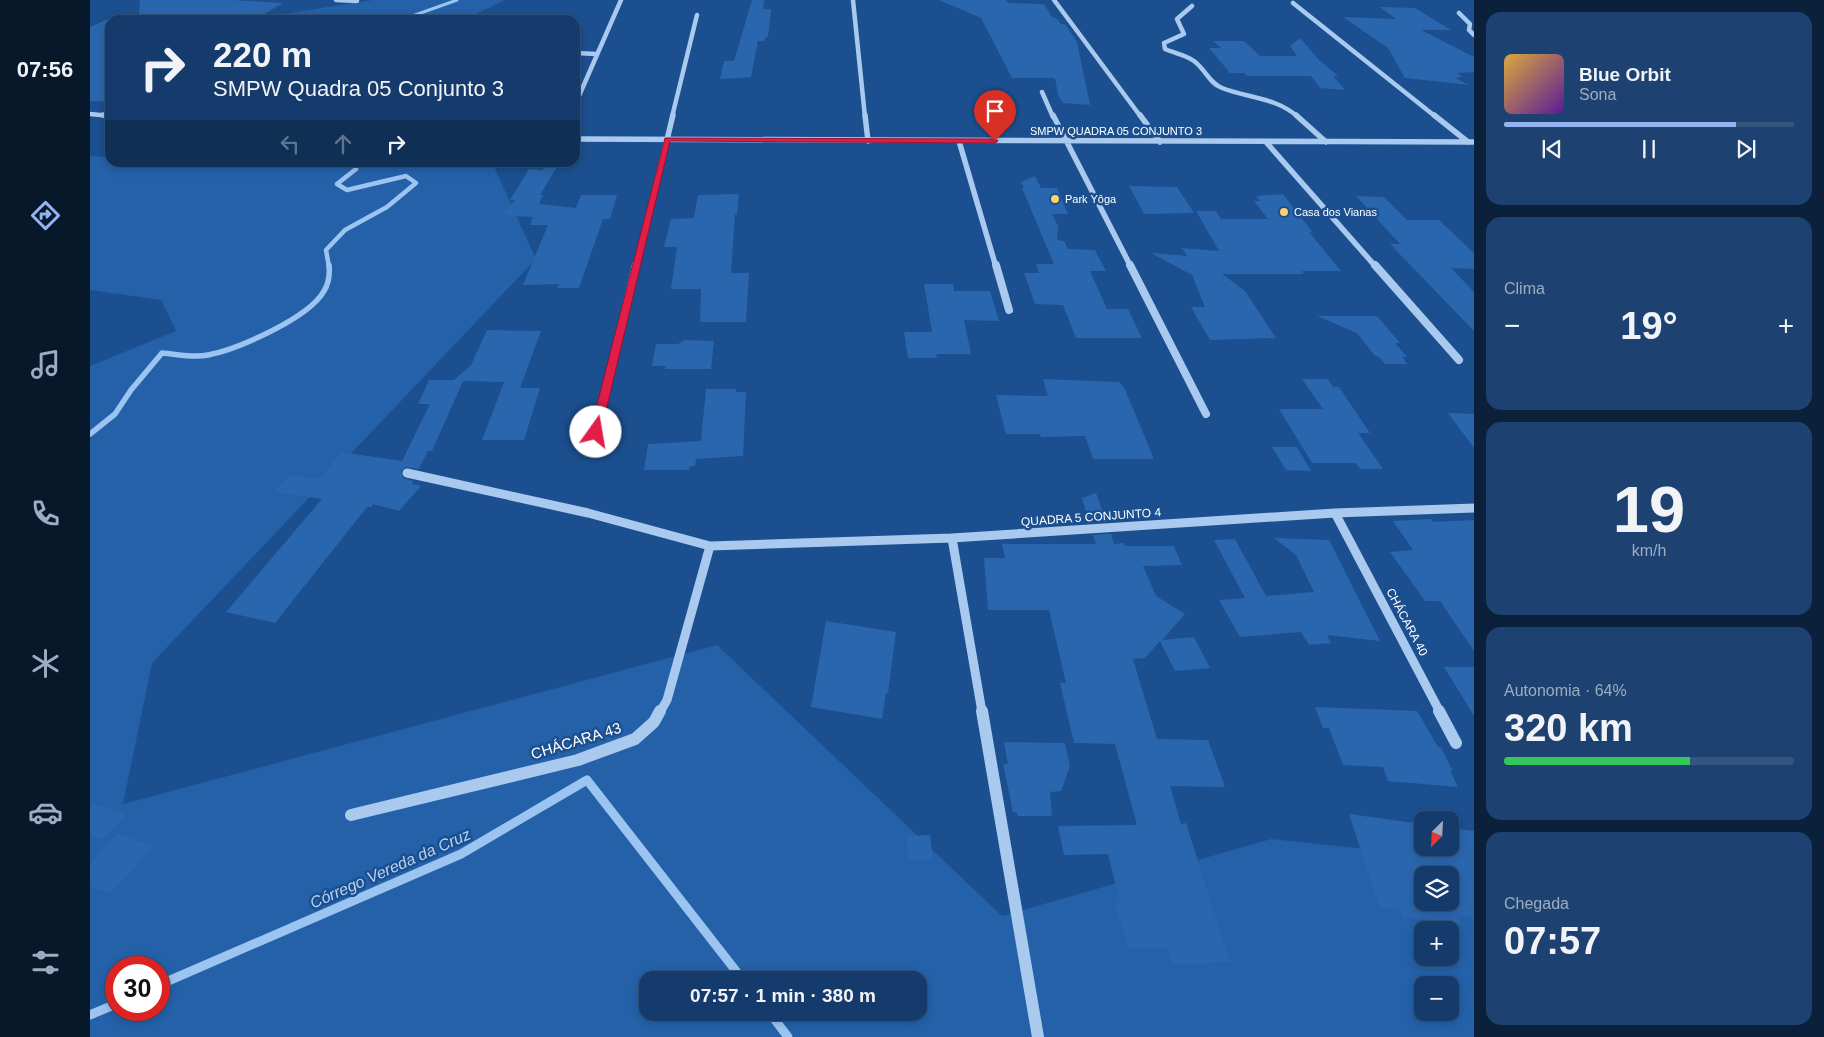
<!DOCTYPE html>
<html lang="pt">
<meta charset="utf-8">
<style>
body{margin:0;font-family:Arial,sans-serif;background:#1d4271;color:#f1f3f6;height:100vh;display:flex;flex-direction:column;font-size:19px;white-space:nowrap}
*{box-sizing:border-box;margin:0}
p{font-size:16px;color:#9dadc1}
.icon{flex:none;width:28px;height:28px;fill:none;stroke:currentColor;stroke-width:2;stroke-linecap:round;stroke-linejoin:round}
.map{position:relative;flex:1;overflow:hidden}
.details{display:flex;flex-direction:column;gap:12px;padding:12px;background:#0b203b;width:350px}
.details>*{flex:none}
.banner{position:absolute;left:15px;top:15px;width:475px;height:152px;border-radius:15px;box-shadow:0 2px 8px #0003,0 0 0 1px #33557e;background:#143b6b;color:#f1f3f6;overflow:hidden}
.needle{width:32px;rotate:204deg}
.buttons{position:absolute;left:1324px;top:811px;display:grid;gap:10px}
.buttons a{display:grid;place-items:center;width:45px;height:45px;border-radius:10px;background:#143b6b;box-shadow:0 2px 8px #0003,0 0 0 1px #33557e;font-size:25px}
.speed{position:absolute;left:15px;top:956px;display:flex;gap:10px;font-size:25px;font-weight:700;text-align:center}
.speed>*{display:grid;place-content:center;width:65px;height:65px;border-radius:50%;background:#143b6b;box-shadow:0 2px 8px #0003,0 0 0 1px #33557e;line-height:1}
.speed .limit{border:8px solid #d22;background:#fff;color:#111}
.pin{position:absolute;display:grid;place-items:center;width:42px;height:42px;color:#fff;margin:-51px -21px;border-radius:50% 50% 50% 0;rotate:-45deg;box-shadow:0 0 5px #0007}
.pin .icon{rotate:45deg}
.me{position:absolute;width:55px;margin:-28px;rotate:13deg;stroke-linejoin:round;filter:drop-shadow(0 0 4px #0008)}
.turn{display:flex;align-items:center;gap:18px;height:105px;padding:0 25px;font-size:22px}
.turn .icon{width:65px;height:65px;stroke-width:2.5}
.turn b{display:block;font-size:35px;line-height:42px}
.lanes{display:flex;align-items:center;height:48px;padding:0 25px;background:#0003;justify-content:center;gap:25px;direction:ltr}
.lanes .off{opacity:.35}
.big{font-size:38px;font-weight:600;line-height:1.1}
.details .tile{flex:1;display:flex;flex-direction:column;justify-content:center;gap:8px;min-width:0;padding:0 18px;border-radius:15px;background:#1d4271}
.details .dial{align-items:center;gap:0}
.dial b{font-size:65px;line-height:1}
.song{display:flex;align-items:center;gap:15px}
.cover{width:60px;height:60px;border-radius:8px;background:linear-gradient(135deg,hsl(40 70% 55%),hsl(270 70% 35%))}
.played{height:5px;border-radius:2px;background:linear-gradient(90deg,#95b2f1 80%,#33557e 80%)}
.keys{display:flex;justify-content:space-around;direction:ltr}
.heat{display:flex;justify-content:space-between;align-items:center;font-size:28px;direction:ltr}
.charge{height:8px;border-radius:4px;background:linear-gradient(90deg,#34c759 64%,#33557e 0)}
.trip{position:absolute;left:549px;top:971px;width:288px;height:50px;border-radius:15px;background:#143b6b;box-shadow:0 2px 8px #0003,0 0 0 1px #33557e;font-weight:600;line-height:50px;text-align:center}
main{display:flex;flex:1;min-height:0}
.menu{display:flex;flex-direction:column;width:90px;justify-content:space-around;align-items:center;background:#08182b;color:#9dadc1}
.menu .icon{width:35px;height:35px}
.menu .current{color:#95b2f1}
.menu b{font-size:22px;color:#f1f3f6}
.map>svg:first-child{display:block}
.green{fill:#2461a8;fill-rule:evenodd}
.lines{fill:none;stroke-linecap:round;stroke-linejoin:round}
.stream-far3{stroke:#9cc4f0;stroke-width:3}
.stream-far2{stroke:#9cc4f0;stroke-width:4.5}
.stream-far1{stroke:#9cc4f0;stroke-width:5.5}
.stream{stroke:#9cc4f0;stroke-width:9}
.building{fill:#2a66ad;fill-rule:evenodd}
.minor-far4{stroke:#a9c9ee;stroke-width:4.5}
.minor-far3{stroke:#a9c9ee;stroke-width:5.5}
.minor-far2{stroke:#a9c9ee;stroke-width:8}
.minor-far1{stroke:#a9c9ee;stroke-width:9}
.minor{stroke:#a9c9ee;stroke-width:12}
.route{fill:#e11d48;stroke:#92132f}
.poi-dot{fill:#ffd166;stroke:#1b4f8f;stroke-width:2}
.labels{text-anchor:middle;stroke-width:5;stroke-linejoin:round;paint-order:stroke}
.far-street-label{font-size:11px;fill:#fff;stroke:#1b4f8f}
.far-poi-label{font-size:11px;fill:#fff;stroke:#1b4f8f;text-anchor:start}
.street-label{font-size:12px;fill:#fff;stroke:#1b4f8f}
.near-street-label{font-size:15px;fill:#fff;stroke:#1b4f8f}
.near-water-label{font-size:16px;font-style:italic;fill:#b5d3f5;stroke:#1b4f8f}
</style>
<main>
<nav class="menu">
<b>07:56</b>
<svg class="icon current" aria-label="directions" viewBox="0 0 24 24"><path d="M12 3l9 9-9 9-9-9zM9 14v-3h6M13 9l2 2-2 2"/></svg>
<svg class="icon" aria-label="music" viewBox="0 0 24 24"><path d="M9 18V5l10-2v13"/><circle cx="6" cy="18" r="3"/><circle cx="16" cy="16" r="3"/></svg>
<svg class="icon" aria-label="phone" viewBox="0 0 24 24"><path d="M5 4h4l2 5-3 2q2 4 5 5l2-3 5 2v4C11 20 4 13 5 4z"/></svg>
<svg class="icon" aria-label="climate" viewBox="0 0 24 24"><path d="M12 3v18M4 7l16 10M4 17L20 7"/></svg>
<svg class="icon" aria-label="car" viewBox="0 0 24 24"><path d="M5 17H2v-5l4-1 3-4h7l3 4 3 1v5h-3M9 17h6M6 11h13"/><circle cx="7" cy="17" r="2"/><circle cx="17" cy="17" r="2"/></svg>
<svg class="icon" aria-label="filters" viewBox="0 0 24 24"><path d="M4 7h16M4 17h16"/><circle cx="9" cy="7" r="2"/><circle cx="15" cy="17" r="2"/></svg>
</nav>
<div class="map">
<svg width="1384" height="1037" viewBox="0 0 1384 1037">
<rect width="100%" height="100%" fill="#1b4f8f"/>
<path class="green" d="M283,0H415L380,17L379,20H154Z
M0,156L20,157V162L409,163L405,169L446,259L62,663L33,804L627,645L912,916L1181,839L1384,860V1037H0V366L86,331L71,300L0,290ZM1332,875H1360V902H1332ZM1332,930H1360V958H1332ZM26,968H69V1010H26ZM558,980H828V1012H558ZM1332,985H1360V1012H1332Z"/>
<g class="lines">
<path class="stream-far3" d="M311,20L367,0"/>
<path class="stream-far2" d="M239,267L236,250L255,230L297,207L326,183L316,176L257,190L247,184L266,169V162"/>
<path class="stream-far1" d="M0,434L25,414L41,390L72,353C87,354 103,358 118,355C148,349 219,318 234,291C239,283 240,275 239,265"/>
<path class="stream" d="M69,985L371,854L497,780L653,980
M679,1012L698,1037
M0,1015L26,1004"/>
</g>
<path class="building" d="M50,0H143L193,3L164,20H148L49,15Z
M662,0H674L673,9H681L678,37H675V41H668L661,77L630,79L634,61H644Z
M849,0H916L918,3L954,4L962,17L966,18L971,24H975L987,42L1000,105L973,103L968,95L965,78H922L891,18Z
M1290,7L1325,8L1361,30H1331L1384,57V72L1367,73L1373,77L1365,78L1379,85L1315,78L1298,48L1253,17L1306,19Z
M20,18V102L0,101V27Z
M1210,38L1230,61L1248,76H1243L1255,90L1230,88L1221,76H1157L1154,73H1140L1119,48H1131L1123,41H1154L1170,56H1207L1200,46Z
M459,162L468,165L450,195H453L449,204L486,208L491,195H527L520,219H513L489,288H467L469,284L433,285L458,225H440L444,214L443,217L411,215L425,200H420L439,169L452,170Z
M945,176L951,188H967L978,214H962L968,226L967,240L974,241L978,249L1005,250L1016,271H1000L1017,309H1038L1052,338H986L973,305L945,304L934,273H949L946,264H964L932,188H934L931,182Z
M1039,186L1087,187L1104,213L1054,214Z
M649,194L647,214H645L641,273H659L656,322H610L611,289H581L587,247H574L581,219L604,218L608,195Z
M1193,194L1223,233L1219,232L1251,271H1212L1214,274H1132L1155,291L1186,338L1120,340L1101,307H1115L1102,275L1061,253L1097,256L1092,248L1129,251L1106,211H1126L1131,219H1178L1164,201H1170L1166,196Z
M1266,196L1294,197L1317,220H1349L1384,253V269L1361,268L1384,292V331L1300,244H1310Z
M834,284H863L864,291H900L909,321L874,320L881,354H846L847,358H818L814,332H842Z
M1227,316H1287L1310,343H1305L1317,357H1312L1317,364H1295L1289,357L1285,356L1267,333Z
M397,330L451,331L430,388H450L434,440H392L414,382L373,381L342,451H338L329,469L316,467L311,471L313,478L323,481L322,484L331,486L309,511L283,504L281,507H277L185,623L136,612L232,499L184,492L199,475L230,479L251,452L312,461L340,404H328L339,380H364L381,365Z
M594,340L624,341L621,369H575L576,366H562L566,344H588Z
M953,379L1029,382L1034,387L1064,459H1003L995,436L951,437L950,434H916L906,395L958,396Z
M1212,379H1238L1243,387H1249L1280,433H1268L1293,469H1270L1266,463H1222L1189,409H1233Z
M616,389H646V392H656L653,456L606,459L605,466H600L599,470H554L558,444L611,441Z
M1358,413L1384,414V448Z
M1182,447H1207L1221,471L1196,470Z
M1006,493L1016,521L999,522L992,498Z
M1341,519L1343,522L1384,520V651L1350,601H1335L1300,552L1323,550L1303,521Z
M1021,534L1024,544L1034,543L1035,546H1084L1092,565L1053,566L1066,596L1095,614L1072,640L1104,637L1120,668L1085,671L1070,641L1055,658L1043,659L1067,739L1118,740L1135,787L1080,786L1091,824L1096,823L1140,962L1082,965L1078,948H1038L1025,903H1030L1018,854L974,855L968,826L1047,825L1025,744L984,743L970,683H976L959,610H898L894,558H915L912,544H1006L1003,535Z
M1184,538L1239,540L1290,641L1237,635L1241,643L1219,645L1211,632L1150,637L1129,600L1155,598L1124,540L1145,539L1176,596L1224,592L1206,555Z
M736,621L806,632L798,693H796L792,719L721,707Z
M1354,667H1384V716L1367,688Z
M1225,707L1327,711L1348,747L1351,748L1363,771H1360L1368,787L1298,781L1293,767L1253,765L1239,728H1233Z
M914,742L975,743L980,766L971,791L960,792L962,816H928L927,813L923,812L913,764H918Z
M0,802L36,814L13,840L0,835Z
M1259,814L1332,824V848H1360V828L1384,831V918L1367,915L1370,924L1312,917L1311,910L1289,906ZM1332,875H1360V902H1332Z
M28,833L63,847L20,894L0,886V864Z
M840,835L843,860L819,861L816,836Z"/>
<g class="lines">
<path class="minor-far4" d="M246,0L267,1
M763,0L775,117
M964,0L1051,117
M1203,3L1346,117
M1102,6L1087,19L1094,34L1074,43L1075,49C1084,53 1096,55 1104,61C1115,69 1119,83 1132,88C1157,98 1186,97 1208,117
M1369,13L1380,24L1379,30L1384,35
M485,53L507,54
M952,92L963,117
M485,105L531,0
M0,114L20,116
M582,117L607,15"/>
<path class="minor-far3" d="M13,115L20,116
M775,115L778,141
M963,115L1041,267
M1050,115L1070,142
M1206,115L1236,142
M1344,115L1378,142
M485,139L1384,142
M869,141L906,267
M1176,142L1286,267
M546,267L583,115"/>
<path class="minor-far2" d="M906,265L919,310
M1040,265L1116,414
M1285,265L1369,360
M506,432L546,265"/>
<path class="minor-far1" d="M317,473L498,513L620,546L862,538L1245,513L1384,508
M1245,513L1350,712
M862,538L892,712
M570,712L577,700L620,546"/>
<path class="minor" d="M892,711L948,1037
M1349,711L1366,743
M261,815L488,760L545,739L564,722L570,711"/>
</g>
<path class="route" d="M575,138L905,139L908,141L905,143L580,141L511,432L506,435L500,432Z"/>
<g class="poi-dot">
<circle cx="965" cy="199" r="5"/>
<circle cx="1194" cy="212" r="5"/>
</g>
<g class="labels">
<g class="far-street-label">
<text x="1026" y="135">SMPW QUADRA 05 CONJUNTO 3</text>
</g>
<g class="far-poi-label">
<text x="975" y="203">Park Yôga</text>
<text x="1204" y="216">Casa dos Vianas</text>
</g>
<g class="street-label">
<text transform="translate(1001 517) rotate(-4)" y="4">QUADRA 5 CONJUNTO 4</text>
<text transform="translate(1317 622) rotate(62)" y="4">CHÁCARA 40</text>
</g>
<g class="near-street-label">
<text transform="translate(486 741) rotate(-17)" y="5">CHÁCARA 43</text>
</g>
<g class="near-water-label">
<text transform="translate(300 868) rotate(-24)" y="6">Córrego Vereda da Cruz</text>
</g>
</g>
</svg>
<div class="buttons">
<a><svg class="needle" viewBox="-14 -14 28 28"><path d="M0-13l5 13h-10z" fill="#e53935"/><path d="M0 13l5-13h-10z" fill="#9dadc1"/></svg></a>
<a><svg class="icon" aria-label="layers" viewBox="0 0 24 24"><path d="M12 4l9 5-9 5-9-5zM3 14l9 5 9-5"/></svg></a>
<a>+</a>
<a>−</a>
</div>
<div class="speed"><div class="limit">30</div></div>
<div class="pin" style="left:905px;top:141px;background:#d93025"><svg class="icon" aria-label="arrive" viewBox="0 0 24 24"><path d="M6 21V4h12l-3 4 3 4H6"/></svg></div>
<svg class="me" style="left:506px;top:432px" viewBox="-20 -20 40 40"><circle r="19" fill="#fff"/><path d="M0-13L10 11 0 6-10 11z" fill="#e11d48"/></svg>
<div class="trip">07:57 · 1 min · 380 m</div>
<div class="banner">
<div class="turn"><svg class="icon" aria-label="right" viewBox="0 0 24 24"><path d="M7 20v-9h11M14 6l5 5-5 5"/></svg><div><b>220 m</b>SMPW Quadra 05 Conjunto 3</div></div>
<div class="lanes"><svg class="icon off" aria-label="left" viewBox="0 0 24 24"><path d="M17 20v-9H6M10 6l-5 5 5 5"/></svg><svg class="icon off" aria-label="ahead" viewBox="0 0 24 24"><path d="M12 20V5M6 11l6-6 6 6"/></svg><svg class="icon" aria-label="right" viewBox="0 0 24 24"><path d="M7 20v-9h11M14 6l5 5-5 5"/></svg></div>
</div>
</div>
<section class="details">
<div class="tile">
<div class="song"><i class="cover"></i><div><b>Blue Orbit</b><p>Sona</p></div></div>
<div class="played"></div>
<div class="keys"><svg class="icon" aria-label="previous" viewBox="0 0 24 24"><path d="M18 5L8 12l10 7zM5 5v14"/></svg><svg class="icon" aria-label="pause" viewBox="0 0 24 24"><path d="M8 5v14M16 5v14"/></svg><svg class="icon" aria-label="next" viewBox="0 0 24 24"><path d="M6 5l10 7-10 7zM19 5v14"/></svg></div>
</div>
<div class="tile"><p>Clima</p>
<div class="heat"><a>−</a><b class="big">19°</b><a>+</a></div>
</div>
<div class="tile dial"><b>19</b><p>km/h</p></div>
<div class="tile"><p>Autonomia · 64%</p><b class="big">320 km</b><div class="charge"></div></div>
<div class="tile"><p>Chegada</p><b class="big">07:57</b></div>
</section>
</main>
